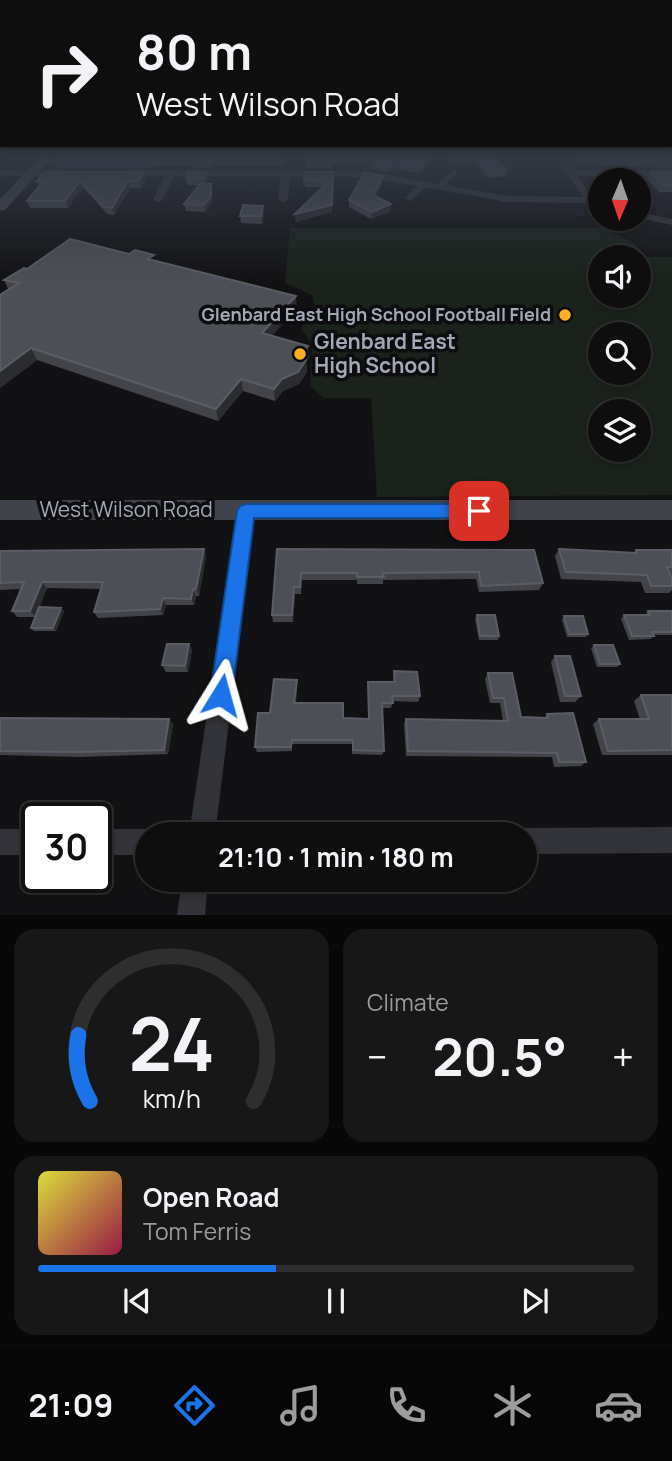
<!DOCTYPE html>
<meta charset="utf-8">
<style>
body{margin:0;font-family:Manrope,sans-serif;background:#171718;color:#f1f3f6;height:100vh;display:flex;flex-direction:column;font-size:26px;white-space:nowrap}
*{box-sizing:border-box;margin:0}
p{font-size:23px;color:#9b9c9e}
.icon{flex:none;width:38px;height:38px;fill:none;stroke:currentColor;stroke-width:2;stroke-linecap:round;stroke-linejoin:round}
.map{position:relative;height:915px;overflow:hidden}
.panel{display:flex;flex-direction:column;gap:14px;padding:14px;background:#080808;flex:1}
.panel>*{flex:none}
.hud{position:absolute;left:0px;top:0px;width:672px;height:147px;box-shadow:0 4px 10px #0003,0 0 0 2px #2e2e2f;background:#0e0e0f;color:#f1f3f6;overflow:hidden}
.needle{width:46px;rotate:182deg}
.buttons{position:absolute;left:588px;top:168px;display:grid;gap:14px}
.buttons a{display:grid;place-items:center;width:63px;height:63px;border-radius:50%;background:#0e0e0f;box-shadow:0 4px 10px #0003,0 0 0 2px #2e2e2f;font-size:35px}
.speed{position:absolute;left:21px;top:802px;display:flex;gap:14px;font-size:35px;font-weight:700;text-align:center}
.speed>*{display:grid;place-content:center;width:91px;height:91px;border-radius:50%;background:#0e0e0f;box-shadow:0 4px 10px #0003,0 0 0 2px #2e2e2f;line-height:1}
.speed .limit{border:4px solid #111;border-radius:10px;background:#fff;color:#111}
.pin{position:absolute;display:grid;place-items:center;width:60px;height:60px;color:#fff;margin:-30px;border-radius:14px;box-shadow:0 4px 10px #0006}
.me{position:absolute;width:77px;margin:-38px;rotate:8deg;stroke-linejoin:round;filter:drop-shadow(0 0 5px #0008)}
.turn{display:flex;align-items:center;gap:24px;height:147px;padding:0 21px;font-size:32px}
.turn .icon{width:91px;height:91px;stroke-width:2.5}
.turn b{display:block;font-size:49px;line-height:60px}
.big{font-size:52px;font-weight:700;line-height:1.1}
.panel .card{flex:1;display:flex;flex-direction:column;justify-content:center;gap:10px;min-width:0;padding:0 24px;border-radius:21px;background:#171718}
.panel .dial{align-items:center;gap:0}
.dial svg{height:182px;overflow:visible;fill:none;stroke:#2e2e2f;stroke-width:7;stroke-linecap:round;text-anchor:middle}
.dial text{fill:#f1f3f6;stroke:none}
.song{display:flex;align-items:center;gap:21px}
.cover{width:84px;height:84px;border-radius:10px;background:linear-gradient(135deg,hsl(60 70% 55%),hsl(340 70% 35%))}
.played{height:7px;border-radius:4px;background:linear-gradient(90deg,#1a73e8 40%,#2e2e2f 40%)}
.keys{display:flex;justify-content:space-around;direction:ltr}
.heat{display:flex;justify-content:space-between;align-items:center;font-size:38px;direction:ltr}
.panel .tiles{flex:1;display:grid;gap:14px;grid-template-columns:1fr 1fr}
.card:last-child{grid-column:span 2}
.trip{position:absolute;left:135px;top:822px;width:402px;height:70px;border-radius:35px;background:#0e0e0f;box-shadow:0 4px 10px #0003,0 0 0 2px #2e2e2f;font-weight:700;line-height:70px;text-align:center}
.tabs{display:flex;height:112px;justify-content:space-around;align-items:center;background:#060606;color:#9b9c9e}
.tabs .icon{width:49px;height:49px}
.tabs .selected{color:#1a73e8}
.tabs b{font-size:32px;color:#f1f3f6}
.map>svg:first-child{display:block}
.green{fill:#1a221b;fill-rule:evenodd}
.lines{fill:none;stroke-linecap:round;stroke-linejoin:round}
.street{fill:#333439;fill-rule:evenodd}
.secondary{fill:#404349;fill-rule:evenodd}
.wall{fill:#43444a}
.shaded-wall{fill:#2b2c30}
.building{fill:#4d4f56;stroke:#5b5d65;stroke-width:2}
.route{fill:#1a73e8;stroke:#114b97;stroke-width:2}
.poi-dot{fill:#ffb11f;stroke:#0d0d0f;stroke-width:2.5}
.labels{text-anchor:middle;stroke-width:7;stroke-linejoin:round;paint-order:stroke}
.far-poi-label{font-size:18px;font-weight:bold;fill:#a2a8b6;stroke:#0d0d0f;text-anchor:end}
.poi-label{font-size:21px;font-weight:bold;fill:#a2a8b6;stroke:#0d0d0f;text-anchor:start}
.street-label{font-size:21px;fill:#a2a8b6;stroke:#0d0d0f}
</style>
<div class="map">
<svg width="672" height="915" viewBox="0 0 672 915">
<rect width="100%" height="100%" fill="#121214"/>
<path class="green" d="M290,228H602L634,243L645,257H672V495L377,497L371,398H324L310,386L313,345L301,329L314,306L312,295L285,283ZM600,257H639V296H600ZM600,334H639V373H600ZM600,411H639V450H600Z"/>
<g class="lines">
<path class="street" d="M553,154H561L573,170H672V176H577L593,198L600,200V206L589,203L507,202L426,187L410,201L405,198L417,186L367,177L290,176L288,199L283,202L278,199L281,176H174L163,199L158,202L153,199L165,176H126L122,173L126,170L367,171L437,184L454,169L458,172L446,185L507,196L583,197Z
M0,170H65L69,173L65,176H0Z
M639,212L672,219V225L639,218Z
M246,504L252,506L255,511L215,835H189L237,511L240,506Z
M672,827V853L525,854V835H515L525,828Z
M0,829H37V855H0Z
M96,829H147L157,835H147V855H96Z
M182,880H208L205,915H177Z"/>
<path class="secondary" d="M43,154H55L5,210L0,211V199Z
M0,500H672V520H0Z"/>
</g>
<path class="wall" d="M285,154L283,165H212L211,168H194L193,165H154L152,168H57L55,161Z
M307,154L407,157L419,154H489L507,170L506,176L488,178L473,161L447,162L446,158L440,160L439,155L420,173L390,168L388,172L370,169V165L333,164V168H307Z
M574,154H672V168L582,164Z
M188,172L208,179L206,184H211L212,203L205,212L186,211L184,204L200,185H187L186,178Z
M333,172L332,212L295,222L322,187H305L304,180Z
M650,172H672V192H659L647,179Z
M146,179L141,188H130L114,215L107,214L83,187L68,208H30L27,201L39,187L37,181Z
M383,182L376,196L391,211L371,219L349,207V200Z
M263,206L264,213L262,224L241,223L240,216Z
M156,261L297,308L272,335L309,357L306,361L307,372L299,384L283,391L275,401L243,391L218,421L37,360L0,388L8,289L4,280L27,269Z
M277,549L534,550L543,583L539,590L479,592L476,579L383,580V584H357V580H302L301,594H295L293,622H273L272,615Z
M559,549L634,553L636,550H672V574H670L672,578V590L669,593H645L641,582L561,579L555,556Z
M0,551L206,556L199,596H196L194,605H166L163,615L98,618L94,612L101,589L47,588L39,607L64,611L56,631H34L31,628L35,617H17L12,611L21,589L0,590Z
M648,611H672V635H654L651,639L629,640L621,619L624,615H645Z
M477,615L499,636L498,640H479L475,619Z
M564,616L588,634L586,637H567L562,620Z
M189,644L192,650L188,672H166L162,665Z
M594,645L620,664L617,667H597L591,648Z
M555,656L581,696L575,702H560L551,662Z
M394,671L420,696L418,702L393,701L391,708H382L384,751L382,755L352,754V744H292V751L257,752L255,747L270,713L297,686L296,703L343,718L368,719V682H393Z
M488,673L521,717L544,718L547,714L586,762L581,766L554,767L552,757L406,756L404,724L406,719L503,721L500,703H490L485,679Z
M641,695H672V755H602L593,724L599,719H640L634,701Z
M0,718L173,724L168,754L80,757L0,755Z"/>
<path class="shaded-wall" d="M434,154H439L420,173V167Z
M441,154H446V158L440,160Z
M144,172L146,179L141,188L139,181Z
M207,172L208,179L206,184L204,178Z
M333,172L332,212L295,222V214L332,205Z
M383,176V182L373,202V195Z
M80,181L83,187L68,208L65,201Z
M128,181L130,188L114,215L112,208Z
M211,184L212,203L205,212L204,205Z
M391,204V211L371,219L372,212Z
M263,206L264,213L262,224L261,216Z
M296,296L297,308L264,345L262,333Z
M308,346L309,357L306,361L307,372L299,384L283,391L275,401L274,389Z
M31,348L37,360L0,388V371Z
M241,379L243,391L218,421L216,409Z
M204,549L206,556L199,596L196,589Z
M42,582L47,588L36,617L30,611Z
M294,587L295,594L293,622L292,615Z
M193,589L196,596L194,605L191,599Z
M163,598L166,605L163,615L160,609Z
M61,608L64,611L56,631L53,628Z
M189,644L192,650L188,672L185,666Z
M297,680V686L295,708L294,703Z
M169,719L173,724L168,754L164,750Z"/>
<path class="building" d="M61,154H284L283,158H211L210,161H192L194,158H152L150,161H55Z
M307,154H407V157L419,154H434L420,167L390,161L388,166L370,162L372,159L333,158V162H307Z
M447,154H489L493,155L507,170L489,171L474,155H448Z
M581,154H672V162L584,158Z
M45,172H144L139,181H128L112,208L104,207L80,181L65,201H27L44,181H37Z
M188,172H207L204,178H186Z
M305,172H333L332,205L295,214L329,181L304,180Z
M650,172H672V185H662Z
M364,173L383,176L373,195L391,204L372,212L349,200Z
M200,184H211V196L204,205L184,204Z
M243,205L263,206L261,216H240Z
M70,239L129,254L135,250L154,255L148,259L296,296L262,333L308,346L304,350L306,360L298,372L282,379L274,389L241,379L216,409L31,348L0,371V295L19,283L4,280L24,268L27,269Z
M204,549L196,589H193L191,599L163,598L160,609L94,612L103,582H42L30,611H12L24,582L0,583V551Z
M277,549L534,550L543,583L481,586L479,572L383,573L384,577H357V573H301L300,587H294L292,615H272Z
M559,549L637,553L636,550H672V567H667L672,578V586H651L647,575L566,572Z
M39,607L61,608L53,628H31Z
M648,611H672V632H652L654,636H632L624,615H650Z
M477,615H495L499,636H480Z
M564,616H583L588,634H569Z
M167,644H189L185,666L162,665Z
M594,645H613L620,664H600Z
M555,656H570L581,696H565Z
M394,671L417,672L420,696H392L393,703H382L384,751L353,750V740H292L291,747H255L258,713H270L274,679L297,680L294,703H343V718L369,719L368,682H395Z
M488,673H512L521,717L548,718L547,714L573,713L586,762H559L557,753L408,751L406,719L508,721L504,698H493Z
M641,695H672V750L608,751L599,719H649Z
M0,718L169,719L164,750L74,752L0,751Z"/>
<linearGradient id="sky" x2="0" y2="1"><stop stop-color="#0a0a0b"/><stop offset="0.55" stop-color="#333945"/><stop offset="1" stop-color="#333945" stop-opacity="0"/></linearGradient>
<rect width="672" height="282" fill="url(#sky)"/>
<path class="route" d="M246,504H479L485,506L488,511L485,516L479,518H254L232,695L229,702L221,706L213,702L210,695L237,511L240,506Z"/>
<g class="poi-dot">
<circle cx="565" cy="315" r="7"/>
<circle cx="300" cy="354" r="7"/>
</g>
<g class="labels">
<g class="far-poi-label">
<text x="551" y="321">Glenbard East High School Football Field</text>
</g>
<g class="poi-label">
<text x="314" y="349">Glenbard East<tspan x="314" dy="24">High School</tspan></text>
</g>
<g class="street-label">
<text x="126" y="517">West Wilson Road</text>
</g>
</g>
</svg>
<div class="buttons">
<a><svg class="needle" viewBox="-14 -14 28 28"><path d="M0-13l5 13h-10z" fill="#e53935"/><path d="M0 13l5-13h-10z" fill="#9b9c9e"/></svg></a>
<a><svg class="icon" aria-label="sound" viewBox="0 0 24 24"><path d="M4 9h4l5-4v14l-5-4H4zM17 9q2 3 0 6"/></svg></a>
<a><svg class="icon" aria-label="search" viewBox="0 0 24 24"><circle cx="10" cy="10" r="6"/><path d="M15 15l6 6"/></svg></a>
<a><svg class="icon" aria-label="layers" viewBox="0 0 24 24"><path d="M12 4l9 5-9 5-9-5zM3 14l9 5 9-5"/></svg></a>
</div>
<div class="speed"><div class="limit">30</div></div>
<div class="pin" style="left:479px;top:511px;background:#d93025"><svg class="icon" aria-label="arrive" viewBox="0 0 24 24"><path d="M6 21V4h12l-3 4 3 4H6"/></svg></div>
<svg class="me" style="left:221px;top:695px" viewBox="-20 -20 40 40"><path d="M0-17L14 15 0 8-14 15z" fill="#1a73e8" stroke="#fff" stroke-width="4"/></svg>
<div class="trip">21:10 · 1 min · 180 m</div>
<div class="hud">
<div class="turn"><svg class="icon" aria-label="right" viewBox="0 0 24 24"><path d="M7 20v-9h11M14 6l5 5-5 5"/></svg><div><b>80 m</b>West Wilson Road</div></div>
</div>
</div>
<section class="panel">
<div class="tiles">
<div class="card dial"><svg viewBox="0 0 100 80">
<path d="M14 69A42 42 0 1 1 86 69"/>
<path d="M14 69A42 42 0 0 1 9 40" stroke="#1a73e8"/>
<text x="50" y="56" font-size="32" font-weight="700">24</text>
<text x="50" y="72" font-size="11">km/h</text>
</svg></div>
<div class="card"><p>Climate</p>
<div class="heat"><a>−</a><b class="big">20.5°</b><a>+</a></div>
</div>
<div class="card">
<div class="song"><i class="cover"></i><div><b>Open Road</b><p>Tom Ferris</p></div></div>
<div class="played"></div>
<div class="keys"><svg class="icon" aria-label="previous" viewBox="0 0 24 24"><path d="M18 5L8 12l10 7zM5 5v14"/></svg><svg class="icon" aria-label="pause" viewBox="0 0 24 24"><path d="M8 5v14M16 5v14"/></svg><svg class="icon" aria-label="next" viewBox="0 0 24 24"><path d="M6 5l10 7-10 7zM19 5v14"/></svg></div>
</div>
</div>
</section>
<nav class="tabs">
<b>21:09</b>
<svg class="icon selected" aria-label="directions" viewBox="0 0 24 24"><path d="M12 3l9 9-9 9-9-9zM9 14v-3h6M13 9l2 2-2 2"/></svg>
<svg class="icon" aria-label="music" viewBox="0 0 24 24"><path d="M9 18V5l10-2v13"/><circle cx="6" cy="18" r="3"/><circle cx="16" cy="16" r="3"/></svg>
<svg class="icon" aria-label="phone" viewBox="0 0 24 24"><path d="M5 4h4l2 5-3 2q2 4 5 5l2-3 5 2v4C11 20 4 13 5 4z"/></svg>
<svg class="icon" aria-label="climate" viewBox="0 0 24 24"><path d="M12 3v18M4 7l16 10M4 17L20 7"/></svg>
<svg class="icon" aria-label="car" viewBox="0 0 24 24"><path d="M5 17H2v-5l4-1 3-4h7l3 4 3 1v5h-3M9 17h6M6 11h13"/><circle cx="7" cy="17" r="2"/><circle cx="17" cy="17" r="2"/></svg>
</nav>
